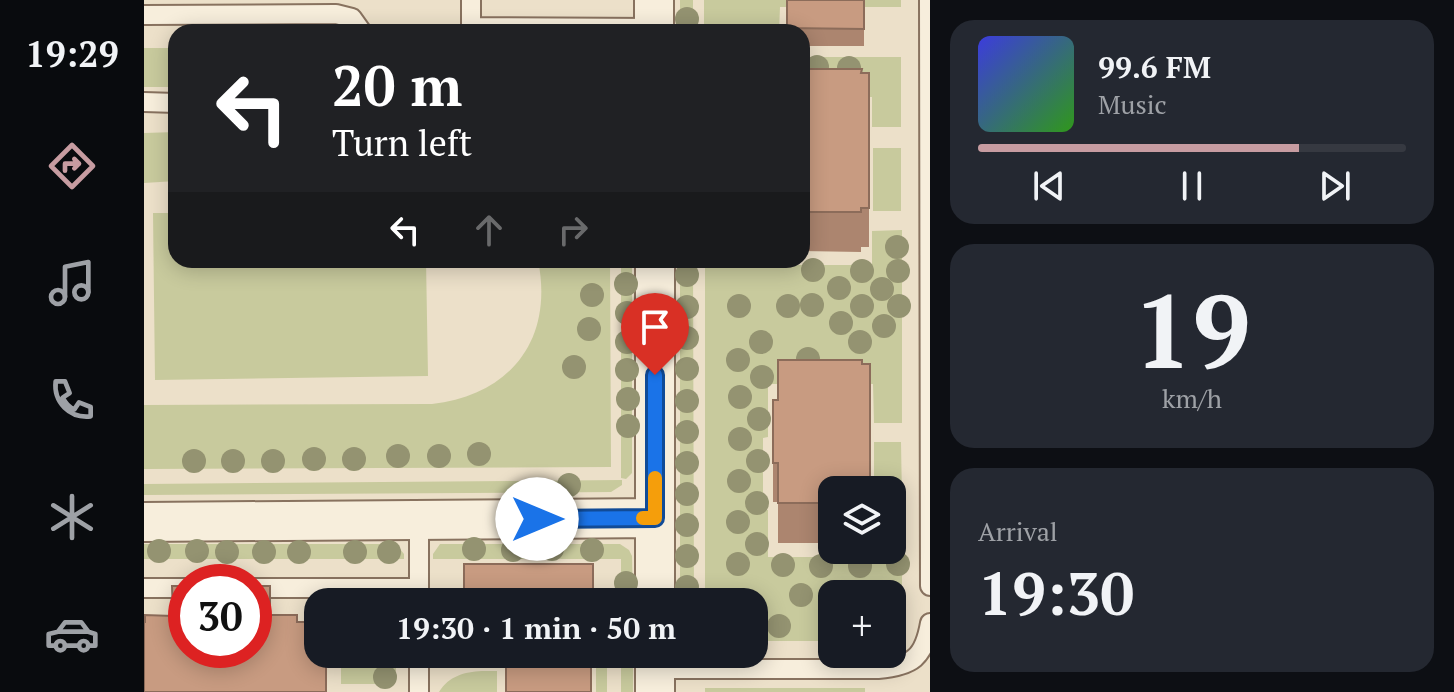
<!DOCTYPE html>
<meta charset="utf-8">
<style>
body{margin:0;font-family:"PT Serif",serif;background:#242831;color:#f1f3f6;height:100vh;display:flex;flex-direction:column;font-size:30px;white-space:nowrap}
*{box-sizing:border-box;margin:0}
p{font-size:26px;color:#9ea1a6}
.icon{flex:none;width:44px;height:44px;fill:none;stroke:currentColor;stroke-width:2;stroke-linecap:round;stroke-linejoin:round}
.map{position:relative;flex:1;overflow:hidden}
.side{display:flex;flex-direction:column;gap:20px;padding:20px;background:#0d0f14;width:524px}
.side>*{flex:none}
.top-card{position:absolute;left:24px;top:24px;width:642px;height:244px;border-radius:24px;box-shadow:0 4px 20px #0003;background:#202124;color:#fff;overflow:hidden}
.tools{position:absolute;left:674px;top:476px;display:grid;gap:16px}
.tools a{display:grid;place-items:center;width:88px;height:88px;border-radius:16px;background:#171b24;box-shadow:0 4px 20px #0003;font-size:40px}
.speed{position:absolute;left:24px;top:564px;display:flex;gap:16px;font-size:40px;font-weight:700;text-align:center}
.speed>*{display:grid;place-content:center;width:104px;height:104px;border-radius:50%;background:#171b24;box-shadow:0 4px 20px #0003;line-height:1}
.speed .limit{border:12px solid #d22;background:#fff;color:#111}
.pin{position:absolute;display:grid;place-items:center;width:68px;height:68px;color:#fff;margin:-82px -34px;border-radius:50% 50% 50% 0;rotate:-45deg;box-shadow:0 0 8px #0007}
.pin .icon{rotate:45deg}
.me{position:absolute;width:88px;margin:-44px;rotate:90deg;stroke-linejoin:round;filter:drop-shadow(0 0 6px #0008)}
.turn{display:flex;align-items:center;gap:28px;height:168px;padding:0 32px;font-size:36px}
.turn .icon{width:104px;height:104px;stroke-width:2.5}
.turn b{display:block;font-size:56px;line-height:68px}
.lanes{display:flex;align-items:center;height:76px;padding:0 32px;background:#0003;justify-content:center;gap:40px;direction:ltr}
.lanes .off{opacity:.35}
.big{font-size:60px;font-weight:700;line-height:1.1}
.side .widget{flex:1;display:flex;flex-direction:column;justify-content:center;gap:12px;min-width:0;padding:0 28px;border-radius:24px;background:#242831}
.side .dial{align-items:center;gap:0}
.dial b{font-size:104px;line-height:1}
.song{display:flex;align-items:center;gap:24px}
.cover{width:96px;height:96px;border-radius:12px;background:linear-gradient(135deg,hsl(240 70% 55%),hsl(110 70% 35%))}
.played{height:8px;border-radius:4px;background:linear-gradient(90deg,#c79ca1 75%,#363941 75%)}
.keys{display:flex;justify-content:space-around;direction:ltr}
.trip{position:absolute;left:160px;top:588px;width:464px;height:80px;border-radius:24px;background:#171b24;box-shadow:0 4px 20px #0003;font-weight:700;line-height:80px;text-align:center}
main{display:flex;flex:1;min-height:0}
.tabs{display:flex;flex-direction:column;width:144px;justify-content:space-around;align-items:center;background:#090b0e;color:#9ea1a6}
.tabs .icon{width:56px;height:56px}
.tabs .on{color:#c79ca1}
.tabs b{font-size:36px;color:#f1f3f6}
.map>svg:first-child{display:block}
.green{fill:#c8ca9d}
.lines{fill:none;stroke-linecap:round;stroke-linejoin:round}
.service-casing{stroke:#88725f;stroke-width:22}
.minor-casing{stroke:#88725f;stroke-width:42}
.service{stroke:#f7eedc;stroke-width:18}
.minor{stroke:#f7eedc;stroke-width:38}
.tree{fill:#949371}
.wall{fill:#ac856f}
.building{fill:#c89b81;stroke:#8c6c5a;stroke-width:2}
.route-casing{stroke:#114b97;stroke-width:20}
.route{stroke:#1a73e8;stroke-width:14}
.slow{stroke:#f59e0b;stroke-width:14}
</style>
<main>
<nav class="tabs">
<b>19:29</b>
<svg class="icon on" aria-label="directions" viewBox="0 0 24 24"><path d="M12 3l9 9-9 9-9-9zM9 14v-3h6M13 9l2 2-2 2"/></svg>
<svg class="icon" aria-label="music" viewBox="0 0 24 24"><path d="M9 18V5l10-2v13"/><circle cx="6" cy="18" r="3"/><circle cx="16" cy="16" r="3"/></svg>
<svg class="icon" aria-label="phone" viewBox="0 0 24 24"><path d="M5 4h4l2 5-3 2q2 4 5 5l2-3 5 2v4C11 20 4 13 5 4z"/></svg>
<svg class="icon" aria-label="climate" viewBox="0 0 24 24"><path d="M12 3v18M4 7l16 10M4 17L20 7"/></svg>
<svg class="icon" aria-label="car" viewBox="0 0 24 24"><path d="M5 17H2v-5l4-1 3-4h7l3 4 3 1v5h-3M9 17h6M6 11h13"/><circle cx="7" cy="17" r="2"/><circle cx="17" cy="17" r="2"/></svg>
</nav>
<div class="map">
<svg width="786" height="692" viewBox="0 0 786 692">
<rect width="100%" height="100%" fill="#ece0c9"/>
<path class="green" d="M536,0H549V32H536Z
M560,0H757V7H636L635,32H560Z
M0,48H30V87H0Z
M658,57H757V127H728V97H658Z
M32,132V181L0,183V133Z
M729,148H757V211H729Z
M9,213H32V260H282L284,376L11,380Z
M758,230V423H730L729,384H624V437L619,438V509L624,510V557H730V550H748V519H758V627L756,632L748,639V594H688V641H610V602H561V260H624L625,265H728V231Z
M394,260H466L467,467L0,469V405L288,404C367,395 410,339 394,260Z
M477,260H488V473L482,479L477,478Z
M536,260H549L550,602H536Z
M730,442H757L758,500H748V490H730Z
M478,480V485L467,492L0,495V484Z
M0,544H252L260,554V559H0Z
M296,544H476L485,550L488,556L489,602H477V559H289V554Z
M197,654H252V670L248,680L239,684H197Z
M452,654H463V692H452Z
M477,654H489V692H477Z
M338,671H353V692H295C305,676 320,672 338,671Z
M561,688H721V692H561Z"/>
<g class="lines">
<g class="service-casing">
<path id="service" d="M785,0L786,586
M0,15L192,14L208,18L218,32
M327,27L510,28
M327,32V0
M0,102L32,103
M275,520V602
M0,588H42
M110,588H275
M511,669H734C768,666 780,658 786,623
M275,692V654"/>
</g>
<g class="minor-casing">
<path id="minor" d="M510,0V32
M511,260V602
M0,522L511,518
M511,692V654"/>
</g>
<use href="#service" class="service"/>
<use href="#minor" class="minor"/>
</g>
<g class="tree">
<circle cx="543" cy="19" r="12"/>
<circle cx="673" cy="67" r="12"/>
<circle cx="705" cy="68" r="12"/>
<circle cx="753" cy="247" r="12"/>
<circle cx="669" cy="270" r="12"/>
<circle cx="718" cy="271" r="12"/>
<circle cx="754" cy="271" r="12"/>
<circle cx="543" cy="275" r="12"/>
<circle cx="482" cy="284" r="12"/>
<circle cx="695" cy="288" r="12"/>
<circle cx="738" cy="289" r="12"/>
<circle cx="448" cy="295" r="12"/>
<circle cx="668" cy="305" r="12"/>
<circle cx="595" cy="306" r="12"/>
<circle cx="644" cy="306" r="12"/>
<circle cx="718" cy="306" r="12"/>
<circle cx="755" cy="306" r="12"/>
<circle cx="543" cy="307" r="12"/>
<circle cx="483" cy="313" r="12"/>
<circle cx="697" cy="323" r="12"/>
<circle cx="740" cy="326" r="12"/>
<circle cx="445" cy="329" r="12"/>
<circle cx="543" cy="338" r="12"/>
<circle cx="483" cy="342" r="12"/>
<circle cx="617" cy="342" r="12"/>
<circle cx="716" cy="342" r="12"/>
<circle cx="664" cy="359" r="12"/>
<circle cx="594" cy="360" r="12"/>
<circle cx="430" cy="367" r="12"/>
<circle cx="543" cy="369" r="12"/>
<circle cx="483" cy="370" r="12"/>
<circle cx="618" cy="377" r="12"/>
<circle cx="596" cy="397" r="12"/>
<circle cx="484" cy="399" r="12"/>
<circle cx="543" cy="401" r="12"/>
<circle cx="615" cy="419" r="12"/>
<circle cx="484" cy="426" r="12"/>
<circle cx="543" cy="432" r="12"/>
<circle cx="596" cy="439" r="12"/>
<circle cx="335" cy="454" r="12"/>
<circle cx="254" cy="456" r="12"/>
<circle cx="295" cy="456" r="12"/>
<circle cx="170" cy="459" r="12"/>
<circle cx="210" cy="459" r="12"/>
<circle cx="50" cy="461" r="12"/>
<circle cx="89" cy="461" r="12"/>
<circle cx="129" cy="461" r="12"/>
<circle cx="614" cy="461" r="12"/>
<circle cx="543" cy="463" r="12"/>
<circle cx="595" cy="481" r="12"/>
<circle cx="425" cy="485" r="12"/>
<circle cx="543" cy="494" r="12"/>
<circle cx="613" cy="503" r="12"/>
<circle cx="594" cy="522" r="12"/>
<circle cx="543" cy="525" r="12"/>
<circle cx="613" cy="544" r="12"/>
<circle cx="330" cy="549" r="12"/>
<circle cx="408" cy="549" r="12"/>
<circle cx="369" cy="550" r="12"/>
<circle cx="448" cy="550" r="12"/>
<circle cx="15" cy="551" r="12"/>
<circle cx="53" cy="551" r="12"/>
<circle cx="83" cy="552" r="12"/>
<circle cx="120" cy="552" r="12"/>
<circle cx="155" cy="552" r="12"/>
<circle cx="211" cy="552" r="12"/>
<circle cx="245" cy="552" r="12"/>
<circle cx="543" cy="556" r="12"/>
<circle cx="594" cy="564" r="12"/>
<circle cx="754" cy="564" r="12"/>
<circle cx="639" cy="565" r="12"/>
<circle cx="677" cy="566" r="12"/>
<circle cx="716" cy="566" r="12"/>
<circle cx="482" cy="583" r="12"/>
<circle cx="543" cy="587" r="12"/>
<circle cx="657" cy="595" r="12"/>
<circle cx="635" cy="626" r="12"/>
<circle cx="241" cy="677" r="12"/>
</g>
<path class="wall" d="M643,0H720V46H658V32H643Z
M658,69L725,73V247H717V252L658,251Z
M629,400H634L688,490V543H634V502H629Z"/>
<path class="building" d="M643,0H720V29L643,28Z
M658,69H718L717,73H725V208H717V212H658Z
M634,360H718V364H726V490H688V503H634V463H629V400H634Z
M320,564H449V602H320Z
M28,586H42V650H110V586H126V615H153V622H174V654H182V692H0V622H1V615L29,616Z
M362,664H447V692H362Z"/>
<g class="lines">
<g class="route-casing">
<path id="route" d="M393,519L511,518V375"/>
</g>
<use href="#route" class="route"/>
<path class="slow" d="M499,518H511V478"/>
</g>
</svg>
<div class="tools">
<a><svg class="icon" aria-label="layers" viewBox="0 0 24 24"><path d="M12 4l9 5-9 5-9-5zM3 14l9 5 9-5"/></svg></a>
<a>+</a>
</div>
<div class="speed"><div class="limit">30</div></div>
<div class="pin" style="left:511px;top:375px;background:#d93025"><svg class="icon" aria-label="arrive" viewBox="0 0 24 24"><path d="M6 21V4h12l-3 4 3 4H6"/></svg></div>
<svg class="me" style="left:393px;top:519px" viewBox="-20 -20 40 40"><circle r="19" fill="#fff"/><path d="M0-13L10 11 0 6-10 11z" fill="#1a73e8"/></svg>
<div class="trip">19:30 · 1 min · 50 m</div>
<div class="top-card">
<div class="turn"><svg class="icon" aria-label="left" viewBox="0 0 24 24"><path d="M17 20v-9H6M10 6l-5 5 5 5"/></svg><div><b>20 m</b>Turn left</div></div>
<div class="lanes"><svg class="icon" aria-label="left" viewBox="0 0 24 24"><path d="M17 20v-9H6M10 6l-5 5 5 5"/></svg><svg class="icon off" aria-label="ahead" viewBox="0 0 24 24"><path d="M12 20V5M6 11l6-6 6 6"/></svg><svg class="icon off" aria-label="right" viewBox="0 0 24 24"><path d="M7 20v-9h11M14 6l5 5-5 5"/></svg></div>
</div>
</div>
<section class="side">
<div class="widget">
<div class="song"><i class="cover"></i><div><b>99.6 FM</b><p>Music</p></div></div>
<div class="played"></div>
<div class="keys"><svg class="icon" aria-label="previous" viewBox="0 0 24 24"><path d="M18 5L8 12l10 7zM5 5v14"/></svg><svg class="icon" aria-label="pause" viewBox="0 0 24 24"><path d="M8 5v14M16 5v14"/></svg><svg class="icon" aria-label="next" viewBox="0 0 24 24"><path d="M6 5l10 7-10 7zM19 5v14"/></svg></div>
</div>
<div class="widget dial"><b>19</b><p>km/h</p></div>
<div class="widget"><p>Arrival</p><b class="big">19:30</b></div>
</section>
</main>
